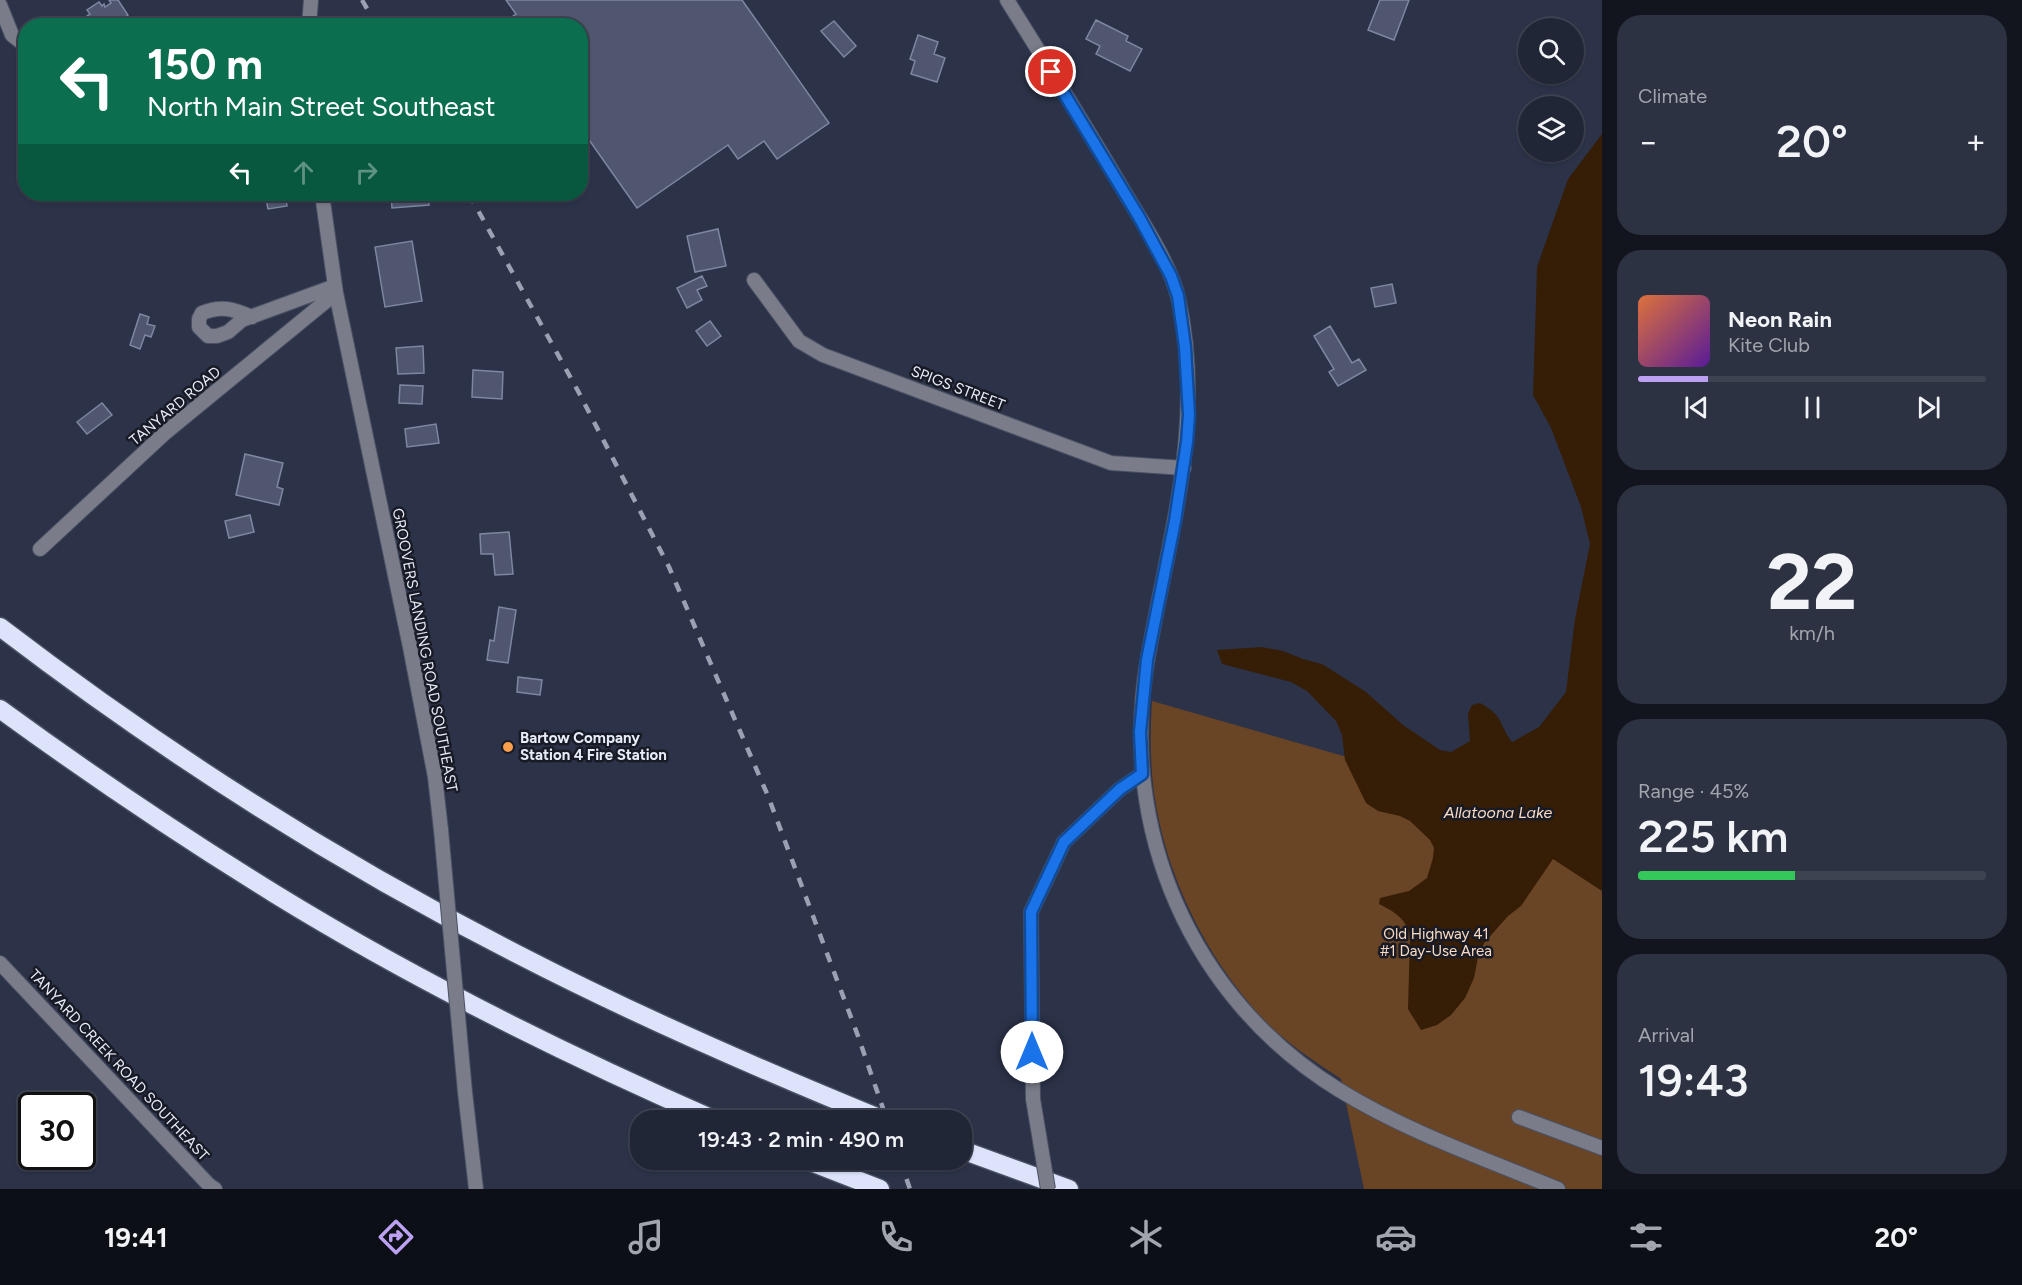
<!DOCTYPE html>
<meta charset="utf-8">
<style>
body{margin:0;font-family:Figtree,sans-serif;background:#2d3242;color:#f1f3f6;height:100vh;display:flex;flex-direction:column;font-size:22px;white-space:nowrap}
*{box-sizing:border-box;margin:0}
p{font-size:20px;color:#a2a5ad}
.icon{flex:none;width:33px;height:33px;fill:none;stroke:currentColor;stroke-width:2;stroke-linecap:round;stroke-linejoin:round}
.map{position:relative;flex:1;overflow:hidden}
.panel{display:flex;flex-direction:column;gap:15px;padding:15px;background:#12151e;width:420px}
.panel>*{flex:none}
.guide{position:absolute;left:18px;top:18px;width:570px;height:183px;border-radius:24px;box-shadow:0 2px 4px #0004,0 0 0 2px #3e4352;background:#0b6e4f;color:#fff;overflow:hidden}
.fabs{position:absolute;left:1518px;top:18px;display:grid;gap:12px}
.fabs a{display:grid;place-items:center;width:66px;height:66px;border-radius:50%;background:#212637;box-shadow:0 2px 4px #0004,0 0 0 2px #3e4352;font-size:30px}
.speed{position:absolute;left:18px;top:1092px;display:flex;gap:12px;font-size:30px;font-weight:700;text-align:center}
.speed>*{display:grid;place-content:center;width:78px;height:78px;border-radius:50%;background:#212637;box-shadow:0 2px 4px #0004,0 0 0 2px #3e4352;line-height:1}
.speed .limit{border:3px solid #111;border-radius:9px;background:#fff;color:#111}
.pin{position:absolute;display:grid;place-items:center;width:51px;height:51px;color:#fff;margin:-26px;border:3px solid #fff;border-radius:50%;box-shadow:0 2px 6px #0007}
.me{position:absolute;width:66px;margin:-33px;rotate:0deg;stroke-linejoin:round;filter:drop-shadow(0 0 4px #0008)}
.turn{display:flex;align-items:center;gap:21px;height:126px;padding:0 30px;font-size:27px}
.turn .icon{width:78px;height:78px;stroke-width:2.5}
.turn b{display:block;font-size:42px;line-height:51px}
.lanes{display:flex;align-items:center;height:57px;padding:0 30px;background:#0003;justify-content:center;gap:30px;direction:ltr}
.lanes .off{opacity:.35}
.big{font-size:45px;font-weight:600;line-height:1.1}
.panel .widget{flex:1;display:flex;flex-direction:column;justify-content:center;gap:9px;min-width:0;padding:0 21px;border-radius:24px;background:#2d3242}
.panel .dial{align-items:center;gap:0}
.dial b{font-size:78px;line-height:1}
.song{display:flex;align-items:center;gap:18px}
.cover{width:72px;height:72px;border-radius:9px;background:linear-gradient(135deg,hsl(20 70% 55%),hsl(270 70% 35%))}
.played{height:6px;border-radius:3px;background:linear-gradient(90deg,#bca0f2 20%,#3e4352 20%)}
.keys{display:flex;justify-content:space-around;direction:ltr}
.heat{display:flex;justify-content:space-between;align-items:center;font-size:33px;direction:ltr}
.charge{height:9px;border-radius:4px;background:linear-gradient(90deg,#34c759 45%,#3e4352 0)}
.trip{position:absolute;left:630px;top:1110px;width:342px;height:60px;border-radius:24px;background:#212637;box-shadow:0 2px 4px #0004,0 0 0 2px #3e4352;font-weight:600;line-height:60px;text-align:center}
.menu{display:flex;height:96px;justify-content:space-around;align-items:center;background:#0d0f16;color:#a2a5ad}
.menu .icon{width:42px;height:42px}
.menu .selected{color:#bca0f2}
.menu b{font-size:27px;color:#f1f3f6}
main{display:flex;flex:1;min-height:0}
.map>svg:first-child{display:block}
.green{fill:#694425}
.water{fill:#361d06}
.building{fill:#4f566e;stroke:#7e86a1;stroke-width:1.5}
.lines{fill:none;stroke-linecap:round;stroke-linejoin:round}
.minor-casing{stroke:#4a5165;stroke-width:16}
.highway-casing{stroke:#4a5165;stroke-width:21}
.minor{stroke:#7a7d89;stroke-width:14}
.highway{stroke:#dce3fb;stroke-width:18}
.rail{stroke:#9ba1b2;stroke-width:4.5;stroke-dasharray:10 10;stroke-linecap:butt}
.minor-bridge-casing{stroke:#4a5165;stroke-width:16;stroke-linecap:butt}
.minor-bridge{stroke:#7a7d89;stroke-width:14}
.route-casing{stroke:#114b97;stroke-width:15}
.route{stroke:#1a73e8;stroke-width:10}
.poi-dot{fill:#fa9f4e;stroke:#181b25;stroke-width:2}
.labels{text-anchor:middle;stroke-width:5;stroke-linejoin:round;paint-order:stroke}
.street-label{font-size:15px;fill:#e7ecfa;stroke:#181b25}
.poi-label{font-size:15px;font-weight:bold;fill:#e7ecfa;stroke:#181b25;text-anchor:start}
.park-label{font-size:15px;fill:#f9dac2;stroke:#181b25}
.water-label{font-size:16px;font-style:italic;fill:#fadbc3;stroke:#181b25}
</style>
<main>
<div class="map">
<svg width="1602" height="1189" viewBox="0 0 1602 1189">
<rect width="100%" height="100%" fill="#2c3349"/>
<path class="green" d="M1152,701L1413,776L1602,819V1189H1364L1341,1079C1317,1063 1288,1044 1268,1024C1208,962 1166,878 1154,793C1150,762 1150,732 1152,701Z"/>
<path class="water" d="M1602,134V891L1553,859L1521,906L1508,916L1485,942L1479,952L1474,978L1465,998L1451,1015L1437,1025L1421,1030L1408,1009L1410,937C1407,919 1395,912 1379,904L1380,898L1409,891L1427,878L1433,858L1434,848L1430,840L1410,821L1400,816L1378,811L1366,803L1345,760L1342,735L1336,721L1307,691L1291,682L1222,664L1217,650L1262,647L1283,651L1303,659L1322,664L1366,692L1403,725L1440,750L1451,752L1470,741L1468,713L1472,705L1480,703C1504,716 1498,723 1512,742L1539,727L1566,692L1575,619L1590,544L1581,507L1551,428L1533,395L1537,267L1568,179Z"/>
<path class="building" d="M109,0H118L128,15L112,26H84L81,20L90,14L87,10L99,2L102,6L104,4L105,7L111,3Z
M506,0H742L829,123L777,159L764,141L738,159L728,145L637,208L580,127V26H499L516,14Z
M1380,0H1409L1394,40L1368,30Z
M1096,20L1128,36L1126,41L1142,49L1130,71L1096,54L1100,46L1086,39Z
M834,21L856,46L844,57L821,31Z
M918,35L938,42L934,54L945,58L937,82L911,74L915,61L910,59Z
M265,194H285L287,206L268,209Z
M391,194H428L429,205L392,208Z
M718,229L726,266L695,272L687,236Z
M412,241L422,301L385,307L375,247Z
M702,276L707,286L697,290L702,300L687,308L677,288Z
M1392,284L1396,303L1375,307L1371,288Z
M140,314L149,317L147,324L155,326L151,337L145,335L140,349L130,345Z
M710,321L721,336L707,346L696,331Z
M1330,326L1352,363L1359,359L1366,370L1338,386L1329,372L1334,369L1314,336Z
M423,346L424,373L398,374L396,348Z
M473,370L503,372L502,399L472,397Z
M400,385L423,386L422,404L399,403Z
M102,403L112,415L87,434L77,422Z
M436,424L439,443L407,447L405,429Z
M245,454L283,463L277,487L283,489L279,505L236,495Z
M250,515L254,532L229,538L225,521Z
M509,532L513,574L495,575L493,554H481L480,534Z
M499,607L516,610L508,663L487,660L490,640L494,641Z
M518,677L542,680L540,695L517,692Z"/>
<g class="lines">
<g class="minor-casing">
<path id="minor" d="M1007,0C1047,64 1087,128 1125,193C1143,223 1170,264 1178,297C1206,421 1169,536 1148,657C1117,828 1191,999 1339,1090C1407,1132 1485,1159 1558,1189
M0,5L12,35L26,46
M309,26L311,0
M322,194L336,293L410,647L435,777L441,830
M754,280L799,341L823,355L1111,463L1184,468
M252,317C233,309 221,305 202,313L199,319V327L208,336H217L228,332L242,320L335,286
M40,549L165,433L336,293
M0,963L209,1185L215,1189
M465,1092L476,1189
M1033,1099L1031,912L1064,842L1120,789L1142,774
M1519,1117L1602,1148"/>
</g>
<g class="highway-casing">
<path id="highway" d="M0,627C162,751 336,862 517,954C637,1016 759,1069 884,1120
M0,709C89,774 181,836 275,894C415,980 564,1054 715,1120
M962,1150L1069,1189
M806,1160L880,1189"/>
</g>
<use href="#minor" class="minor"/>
<use href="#highway" class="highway"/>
<path class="rail" d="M362,0L377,26
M469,194L578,391L669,567L768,796L858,1036L887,1120
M900,1160L910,1189"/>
<g class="minor-bridge-casing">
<path id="minor-bridge" d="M441,830L465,1092
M1033,1099L1048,1189"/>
</g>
<use href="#minor-bridge" class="minor-bridge"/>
</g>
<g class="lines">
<g class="route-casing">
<path id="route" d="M1032,1052L1031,912L1064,842L1120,789L1142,774L1140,732L1147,660L1175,521L1187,442L1189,415L1185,347L1178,296L1171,276L1139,217L1051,72"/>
</g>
<use href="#route" class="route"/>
</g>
<circle class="poi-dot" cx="508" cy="747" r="6"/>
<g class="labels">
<g class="street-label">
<text transform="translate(958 388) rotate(21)" y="5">SPIGS STREET</text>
<text transform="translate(175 406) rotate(-40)" y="5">TANYARD ROAD</text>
<text transform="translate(425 650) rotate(79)" y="5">GROOVERS LANDING ROAD SOUTHEAST</text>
<text transform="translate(119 1065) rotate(47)" y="5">TANYARD CREEK ROAD SOUTHEAST</text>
</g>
<g class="poi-label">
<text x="520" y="743">Bartow Company<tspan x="520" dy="17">Station 4 Fire Station</tspan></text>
</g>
<g class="park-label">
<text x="1436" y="939">Old Highway 41<tspan x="1436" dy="17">#1 Day-Use Area</tspan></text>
</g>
<g class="water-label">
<text x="1498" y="818">Allatoona Lake</text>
</g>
</g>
</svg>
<div class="fabs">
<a><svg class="icon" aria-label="search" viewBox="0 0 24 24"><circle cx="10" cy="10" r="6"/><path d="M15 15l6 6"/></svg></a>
<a><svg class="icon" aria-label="layers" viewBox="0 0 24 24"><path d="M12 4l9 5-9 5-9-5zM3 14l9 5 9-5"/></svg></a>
</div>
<div class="speed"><div class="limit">30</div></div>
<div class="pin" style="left:1051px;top:72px;background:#d93025"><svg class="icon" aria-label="arrive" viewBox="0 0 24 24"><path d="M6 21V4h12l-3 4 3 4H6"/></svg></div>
<svg class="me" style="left:1032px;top:1052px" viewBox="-20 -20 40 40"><circle r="19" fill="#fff"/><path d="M0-13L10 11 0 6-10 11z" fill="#1a73e8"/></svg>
<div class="trip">19:43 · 2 min · 490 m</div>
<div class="guide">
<div class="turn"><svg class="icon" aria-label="left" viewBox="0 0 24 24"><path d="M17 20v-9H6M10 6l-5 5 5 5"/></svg><div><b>150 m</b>North Main Street Southeast</div></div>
<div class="lanes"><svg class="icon" aria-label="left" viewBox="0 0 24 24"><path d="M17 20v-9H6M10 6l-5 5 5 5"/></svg><svg class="icon off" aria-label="ahead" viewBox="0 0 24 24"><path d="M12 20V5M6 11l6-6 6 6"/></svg><svg class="icon off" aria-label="right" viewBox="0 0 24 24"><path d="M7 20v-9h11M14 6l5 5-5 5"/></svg></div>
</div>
</div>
<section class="panel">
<div class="widget"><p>Climate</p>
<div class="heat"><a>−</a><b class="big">20°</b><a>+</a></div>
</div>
<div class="widget">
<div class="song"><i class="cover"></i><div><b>Neon Rain</b><p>Kite Club</p></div></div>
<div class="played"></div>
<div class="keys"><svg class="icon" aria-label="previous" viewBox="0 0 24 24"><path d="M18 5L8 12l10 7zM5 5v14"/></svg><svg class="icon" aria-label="pause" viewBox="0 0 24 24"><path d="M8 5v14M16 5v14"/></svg><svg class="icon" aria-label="next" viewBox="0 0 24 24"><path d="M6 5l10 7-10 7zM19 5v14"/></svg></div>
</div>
<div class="widget dial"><b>22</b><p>km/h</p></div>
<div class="widget"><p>Range · 45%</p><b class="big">225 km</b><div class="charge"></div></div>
<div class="widget"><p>Arrival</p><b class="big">19:43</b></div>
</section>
</main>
<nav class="menu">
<b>19:41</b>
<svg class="icon selected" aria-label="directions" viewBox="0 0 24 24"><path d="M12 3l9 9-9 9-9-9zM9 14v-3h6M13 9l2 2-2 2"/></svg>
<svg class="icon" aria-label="music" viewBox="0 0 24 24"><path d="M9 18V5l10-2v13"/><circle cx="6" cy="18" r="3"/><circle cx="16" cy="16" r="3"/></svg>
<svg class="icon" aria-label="phone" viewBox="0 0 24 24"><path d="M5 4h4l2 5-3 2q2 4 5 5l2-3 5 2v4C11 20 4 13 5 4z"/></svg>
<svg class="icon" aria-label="climate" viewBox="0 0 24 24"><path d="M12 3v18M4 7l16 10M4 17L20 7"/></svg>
<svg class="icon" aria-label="car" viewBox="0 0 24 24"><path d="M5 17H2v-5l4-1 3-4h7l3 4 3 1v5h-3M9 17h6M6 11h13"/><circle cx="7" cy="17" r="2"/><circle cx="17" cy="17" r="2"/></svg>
<svg class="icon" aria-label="filters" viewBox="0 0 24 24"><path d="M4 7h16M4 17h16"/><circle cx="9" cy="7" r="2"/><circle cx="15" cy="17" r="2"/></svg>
<b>20°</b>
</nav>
